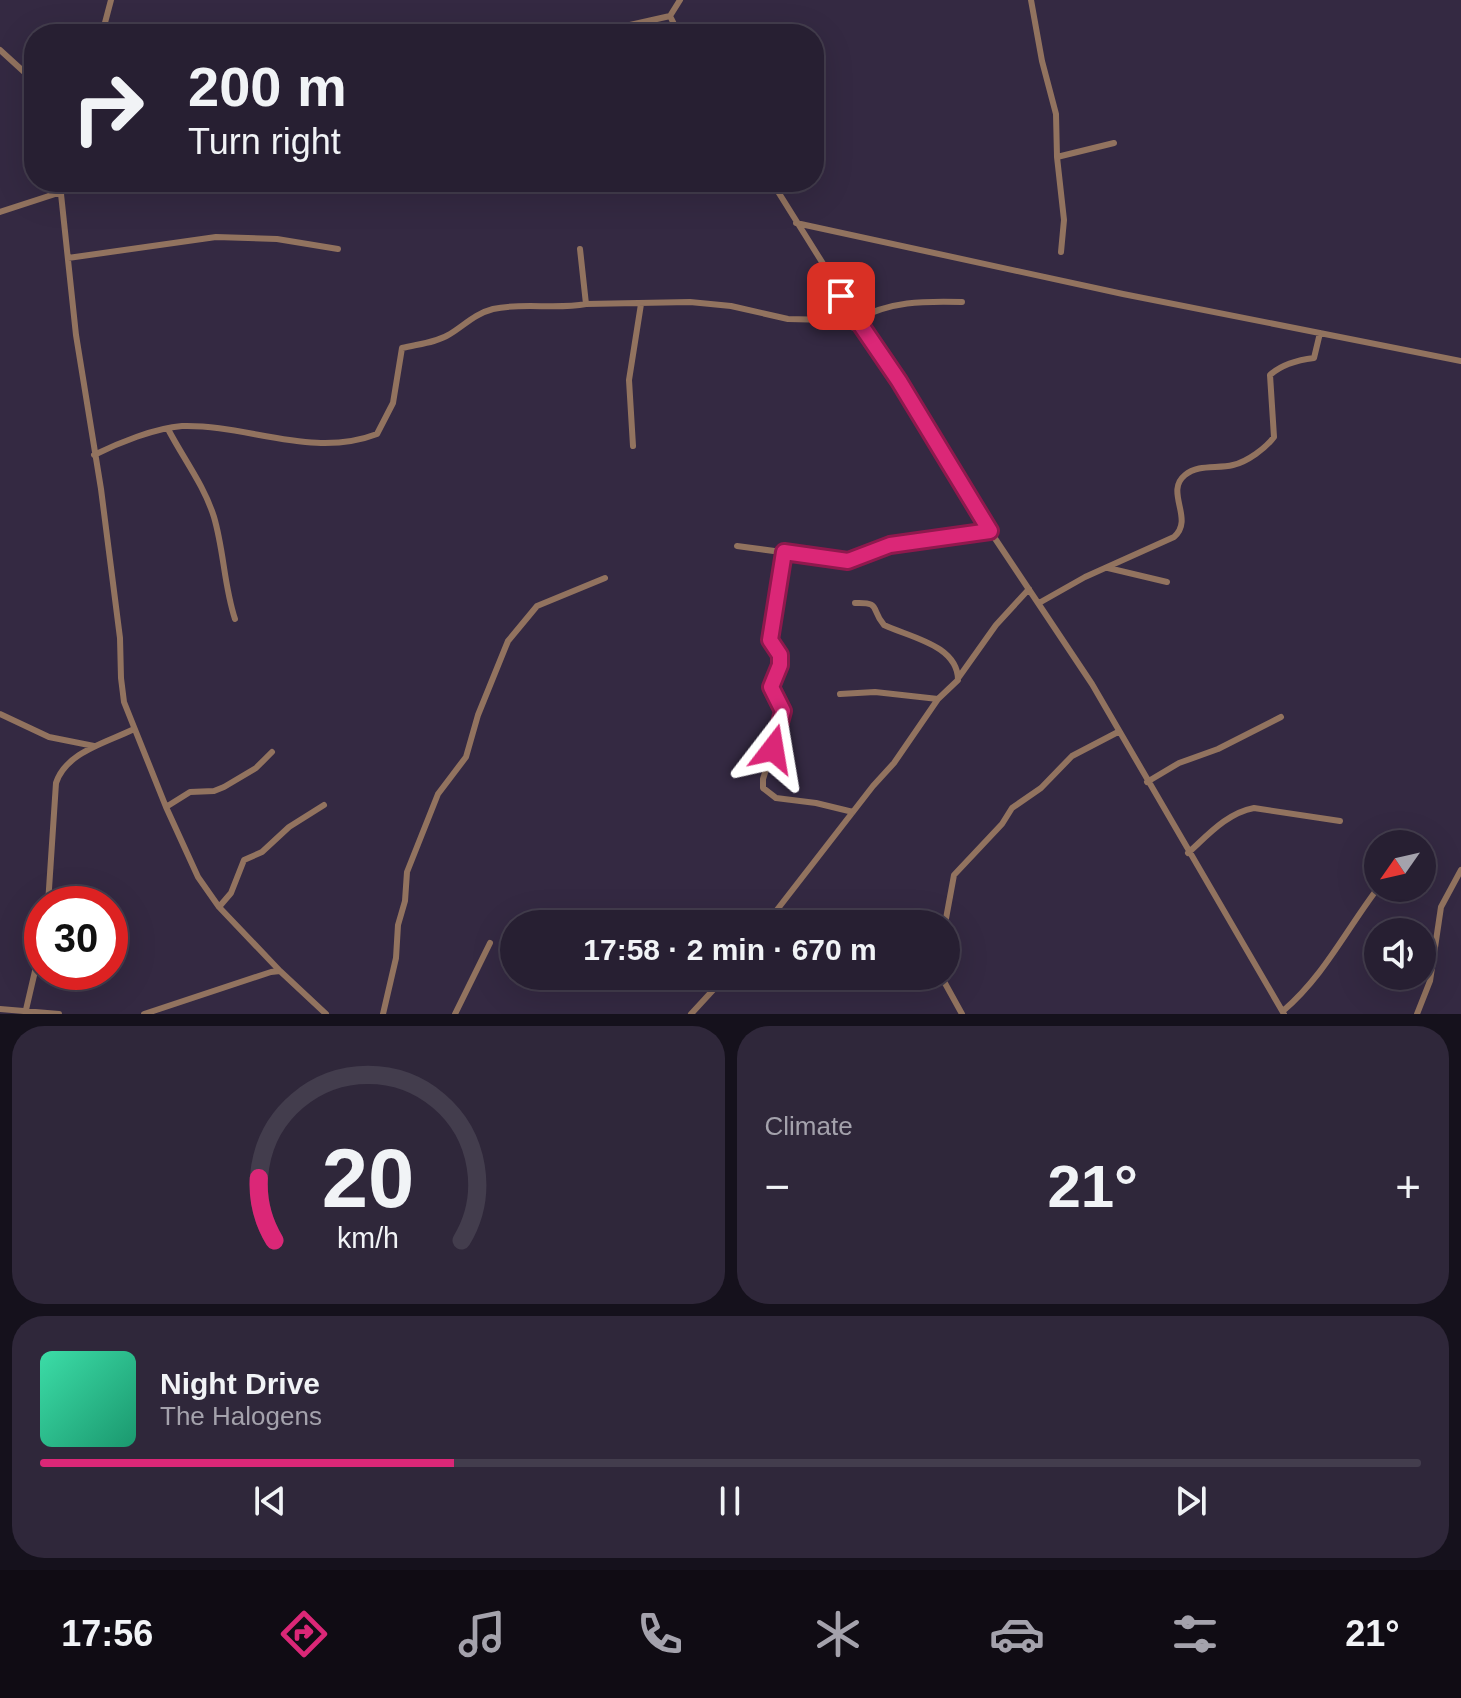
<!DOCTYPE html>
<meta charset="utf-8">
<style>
body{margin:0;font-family:Helvetica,sans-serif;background:#2f273a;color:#f1f3f6;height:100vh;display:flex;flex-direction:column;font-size:30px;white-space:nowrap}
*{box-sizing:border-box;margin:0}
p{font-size:26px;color:#a4a2ac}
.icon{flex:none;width:44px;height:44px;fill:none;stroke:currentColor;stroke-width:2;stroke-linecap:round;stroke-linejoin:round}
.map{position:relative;height:1014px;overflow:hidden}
.details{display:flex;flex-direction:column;gap:12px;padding:12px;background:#15111c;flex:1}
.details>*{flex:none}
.hud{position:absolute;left:24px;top:24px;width:800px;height:168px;border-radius:32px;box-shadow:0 8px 32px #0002,0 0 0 2px #433d4d;background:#271f32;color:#f1f3f6;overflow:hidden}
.needle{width:52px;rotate:236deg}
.controls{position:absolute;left:1364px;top:830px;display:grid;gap:16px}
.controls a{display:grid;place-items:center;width:72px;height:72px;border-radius:50%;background:#271f32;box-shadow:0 8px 32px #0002,0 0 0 2px #433d4d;font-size:40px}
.speed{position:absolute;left:24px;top:886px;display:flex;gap:16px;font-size:40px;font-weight:700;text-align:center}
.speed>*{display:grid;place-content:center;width:104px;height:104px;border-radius:50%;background:#271f32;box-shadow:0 8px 32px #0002,0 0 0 2px #433d4d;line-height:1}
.speed .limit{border:12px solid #d22;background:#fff;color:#111}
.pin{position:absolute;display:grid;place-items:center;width:68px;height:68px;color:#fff;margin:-34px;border-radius:16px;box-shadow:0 4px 12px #0006}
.me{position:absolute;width:88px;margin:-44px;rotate:14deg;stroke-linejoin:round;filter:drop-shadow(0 0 6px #0008)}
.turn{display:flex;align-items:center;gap:28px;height:168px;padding:0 32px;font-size:36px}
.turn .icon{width:104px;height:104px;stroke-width:2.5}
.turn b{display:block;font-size:56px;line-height:68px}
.big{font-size:60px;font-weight:800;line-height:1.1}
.details .tile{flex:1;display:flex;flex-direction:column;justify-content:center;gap:12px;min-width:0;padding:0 28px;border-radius:32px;background:#2f273a}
.details .dial{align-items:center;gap:0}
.dial svg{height:208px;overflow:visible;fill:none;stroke:#433d4d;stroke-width:7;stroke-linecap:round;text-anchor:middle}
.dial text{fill:#f1f3f6;stroke:none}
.song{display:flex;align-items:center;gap:24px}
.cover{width:96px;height:96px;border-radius:12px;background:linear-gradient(135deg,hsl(160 70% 55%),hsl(160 70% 35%))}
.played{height:8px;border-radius:4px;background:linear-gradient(90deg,#db2777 30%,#433d4d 30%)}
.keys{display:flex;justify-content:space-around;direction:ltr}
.heat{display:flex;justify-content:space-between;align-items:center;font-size:44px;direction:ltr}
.details .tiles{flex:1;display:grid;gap:12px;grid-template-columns:1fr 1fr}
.tile:last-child{grid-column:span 2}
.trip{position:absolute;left:500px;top:910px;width:460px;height:80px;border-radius:40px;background:#271f32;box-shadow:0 8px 32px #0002,0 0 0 2px #433d4d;font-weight:800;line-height:80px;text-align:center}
.dock{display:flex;height:128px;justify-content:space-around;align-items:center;background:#100c14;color:#a4a2ac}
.dock .icon{width:56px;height:56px}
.dock .on{color:#db2777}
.dock b{font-size:36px;color:#f1f3f6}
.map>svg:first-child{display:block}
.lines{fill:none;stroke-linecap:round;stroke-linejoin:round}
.minor{stroke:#92735f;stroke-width:6}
.route-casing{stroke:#8e194d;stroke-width:20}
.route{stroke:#db2777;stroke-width:14}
</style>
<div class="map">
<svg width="1461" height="1014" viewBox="0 0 1461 1014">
<rect width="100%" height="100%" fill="#342942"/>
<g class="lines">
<path class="minor" d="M1031,0L1042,61L1056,114L1057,157L1064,220L1061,252
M670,16L679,34
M102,34L111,0
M590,34L670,16L680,0
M0,50L34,81
M1057,157L1114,143
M772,182L990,531L1092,684L1284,1014
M61,194L76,335L101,489L120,638L121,678L124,702L166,807L198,877L219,907L280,971
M0,212L92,182
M796,223L1123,294L1461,361
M68,258L216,237L277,239L338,249
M586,304L690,302L731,306L788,319L830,320L863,331
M856,320C890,301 923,301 962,302
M168,429C183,458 204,485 214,517C224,551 224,586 235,619
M633,446L629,380L641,304
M94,455C118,443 155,428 182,426C247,424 312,459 377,434L393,403L402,348C417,344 436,343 450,334C465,325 474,314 493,309C524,302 555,310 586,304L580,249
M737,546L848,561L890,545L990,531
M784,552L770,640L780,655V665L771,687L781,706L782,719L763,779V788L776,798L816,803L853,812
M1108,568L1167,582
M1039,603L1085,577L1174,537C1195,519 1164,492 1185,475C1198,464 1217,469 1233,465C1247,462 1266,448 1274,437L1270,375C1282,364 1298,360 1314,358L1320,333
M959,677L996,625L1029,589
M840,694L875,692L938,699
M0,714L49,737L94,746
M1147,782L1179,763L1218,749L1281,717
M166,807L190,792L214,791L224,787L256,768L272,752
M1188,853C1208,835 1227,813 1254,808L1340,821
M48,904L56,783C66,752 106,743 134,729
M219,907L231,893L244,860L262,852L289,827L324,805
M766,924L873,786L894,763L938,699L958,680C958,645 909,637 884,625C870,609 882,602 855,603
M945,924L954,875L1002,824L1012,808L1041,788L1072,756L1118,732
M941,976L962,1014
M0,1009L59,1014
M1283,1011C1324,976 1346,930 1378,888
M25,1014L42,941
M144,1014L271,972L280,971L326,1014
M383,1014L396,958L398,925L405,901L407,872L438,794L466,757L478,715L508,641L537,606L605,578
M455,1014L490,943
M691,1014L726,976
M1417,1014L1430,981L1441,907L1461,870"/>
</g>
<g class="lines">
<g class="route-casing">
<path id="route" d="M773,749L783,711L771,687L780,665V655L770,640L784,552L848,561L890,545L990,531L899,381L841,296"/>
</g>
<use href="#route" class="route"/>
</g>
</svg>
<div class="controls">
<a><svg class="needle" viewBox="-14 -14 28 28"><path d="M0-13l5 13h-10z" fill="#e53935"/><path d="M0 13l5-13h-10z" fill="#a4a2ac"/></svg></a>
<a><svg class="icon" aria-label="sound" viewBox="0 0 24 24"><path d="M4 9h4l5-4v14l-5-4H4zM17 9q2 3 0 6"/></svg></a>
</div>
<div class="speed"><div class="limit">30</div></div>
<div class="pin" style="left:841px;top:296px;background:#d93025"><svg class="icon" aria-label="arrive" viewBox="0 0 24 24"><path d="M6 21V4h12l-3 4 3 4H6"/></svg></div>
<svg class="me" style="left:773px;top:749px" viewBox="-20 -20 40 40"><path d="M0-17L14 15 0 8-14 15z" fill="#db2777" stroke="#fff" stroke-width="4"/></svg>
<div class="trip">17:58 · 2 min · 670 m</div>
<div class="hud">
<div class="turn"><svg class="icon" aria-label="right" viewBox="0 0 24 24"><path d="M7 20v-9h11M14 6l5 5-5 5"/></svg><div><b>200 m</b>Turn right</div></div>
</div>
</div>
<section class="details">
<div class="tiles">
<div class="tile dial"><svg viewBox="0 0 100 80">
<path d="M14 69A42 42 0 1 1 86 69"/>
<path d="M14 69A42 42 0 0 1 8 45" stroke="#db2777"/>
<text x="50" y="56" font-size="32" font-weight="700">20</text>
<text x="50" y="72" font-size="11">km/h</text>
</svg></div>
<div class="tile"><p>Climate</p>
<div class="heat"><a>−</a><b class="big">21°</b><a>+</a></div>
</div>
<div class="tile">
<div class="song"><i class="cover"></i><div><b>Night Drive</b><p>The Halogens</p></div></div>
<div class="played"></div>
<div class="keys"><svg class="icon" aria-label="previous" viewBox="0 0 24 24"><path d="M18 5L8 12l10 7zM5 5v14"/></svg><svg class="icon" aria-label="pause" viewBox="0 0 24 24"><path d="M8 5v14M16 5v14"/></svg><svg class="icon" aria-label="next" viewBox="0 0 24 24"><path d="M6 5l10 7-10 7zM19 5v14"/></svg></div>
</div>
</div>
</section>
<nav class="dock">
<b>17:56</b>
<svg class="icon on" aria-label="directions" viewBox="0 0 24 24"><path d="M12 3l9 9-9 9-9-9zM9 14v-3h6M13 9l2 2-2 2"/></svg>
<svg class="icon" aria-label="music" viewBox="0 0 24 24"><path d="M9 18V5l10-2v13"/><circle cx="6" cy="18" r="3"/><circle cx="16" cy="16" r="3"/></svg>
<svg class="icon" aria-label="phone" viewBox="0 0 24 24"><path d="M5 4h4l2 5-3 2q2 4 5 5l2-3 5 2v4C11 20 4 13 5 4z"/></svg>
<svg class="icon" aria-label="climate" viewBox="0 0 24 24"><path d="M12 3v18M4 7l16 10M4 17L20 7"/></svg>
<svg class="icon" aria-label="car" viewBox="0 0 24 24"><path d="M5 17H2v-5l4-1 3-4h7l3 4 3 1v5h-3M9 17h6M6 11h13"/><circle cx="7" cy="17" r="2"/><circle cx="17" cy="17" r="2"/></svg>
<svg class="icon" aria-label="filters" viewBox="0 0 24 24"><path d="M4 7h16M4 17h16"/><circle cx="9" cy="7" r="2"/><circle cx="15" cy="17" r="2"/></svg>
<b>21°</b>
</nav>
